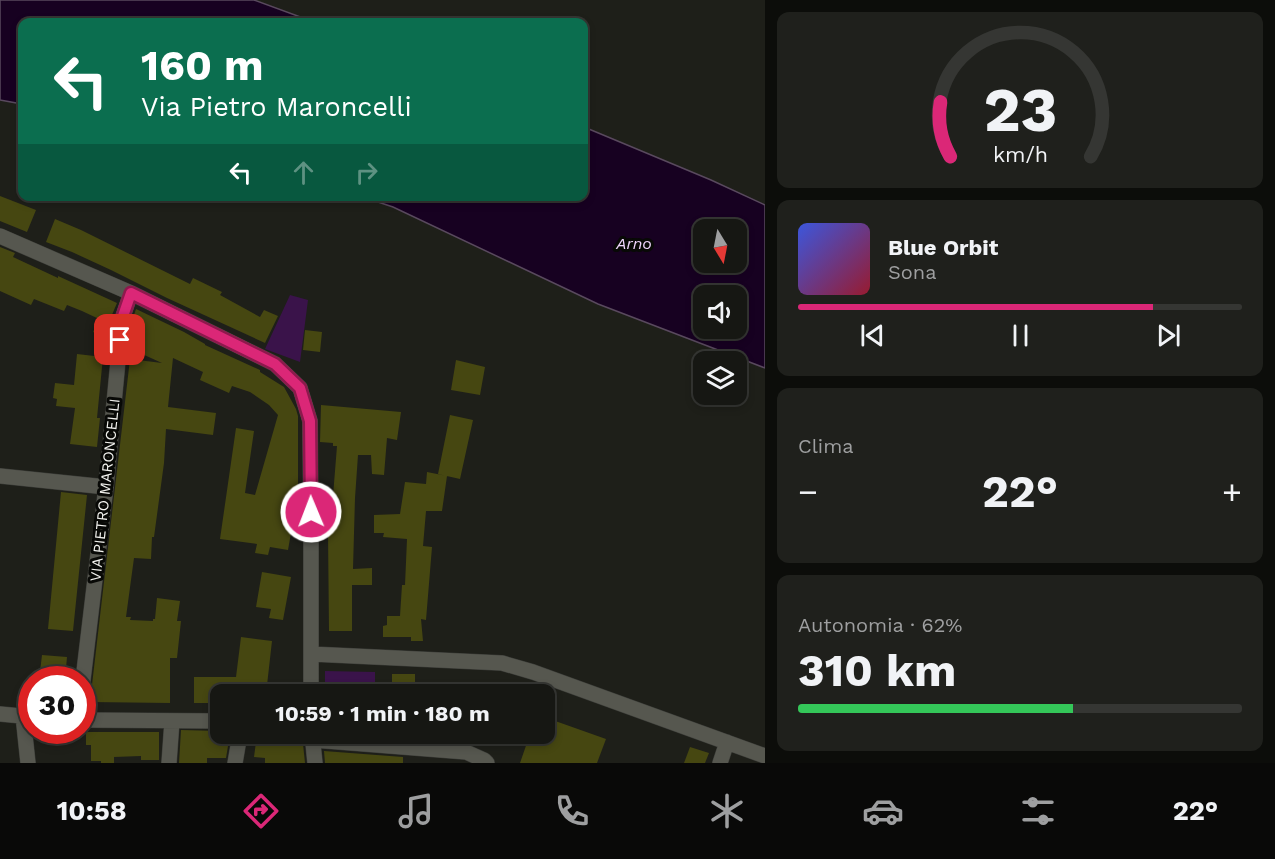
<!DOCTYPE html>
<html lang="it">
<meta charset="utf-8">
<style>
body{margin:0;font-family:"Work Sans",sans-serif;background:#1f201c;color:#f1f3f6;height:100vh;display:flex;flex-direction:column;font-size:22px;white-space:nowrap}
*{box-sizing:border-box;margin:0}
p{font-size:20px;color:#9e9fa0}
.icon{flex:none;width:33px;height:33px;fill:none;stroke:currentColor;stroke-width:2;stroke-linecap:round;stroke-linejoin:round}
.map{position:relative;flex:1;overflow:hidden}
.drawer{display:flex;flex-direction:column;gap:12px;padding:12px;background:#0c0d0a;width:510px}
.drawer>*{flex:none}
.guide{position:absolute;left:18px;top:18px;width:570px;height:183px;border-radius:12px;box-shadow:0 3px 9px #0003,0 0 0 2px #353633;background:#0b6e4f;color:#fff;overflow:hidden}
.needle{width:39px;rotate:170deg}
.tools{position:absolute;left:693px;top:219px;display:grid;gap:12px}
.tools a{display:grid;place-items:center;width:54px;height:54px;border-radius:12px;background:#161713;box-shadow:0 3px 9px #0003,0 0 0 2px #353633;font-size:30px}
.speed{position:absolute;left:18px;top:666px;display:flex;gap:12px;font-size:30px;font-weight:700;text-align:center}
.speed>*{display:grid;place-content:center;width:78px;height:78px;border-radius:50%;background:#161713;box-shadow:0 3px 9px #0003,0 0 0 2px #353633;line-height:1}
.speed .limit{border:9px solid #d22;background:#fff;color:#111}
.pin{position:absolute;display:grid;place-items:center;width:51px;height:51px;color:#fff;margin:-26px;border-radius:12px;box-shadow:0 3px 9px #0006}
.me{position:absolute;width:66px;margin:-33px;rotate:359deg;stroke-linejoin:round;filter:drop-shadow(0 0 4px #0008)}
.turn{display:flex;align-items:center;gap:21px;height:126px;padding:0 24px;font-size:27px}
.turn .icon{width:78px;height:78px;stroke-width:2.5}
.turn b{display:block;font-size:42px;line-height:51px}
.lanes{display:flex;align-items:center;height:57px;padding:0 24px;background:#0003;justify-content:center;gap:30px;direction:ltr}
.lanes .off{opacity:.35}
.big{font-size:45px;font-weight:700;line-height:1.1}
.drawer .tile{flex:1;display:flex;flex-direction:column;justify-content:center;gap:9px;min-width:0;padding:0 21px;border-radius:12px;background:#1f201c}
.drawer .dial{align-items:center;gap:0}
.dial svg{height:156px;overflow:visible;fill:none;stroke:#353633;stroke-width:7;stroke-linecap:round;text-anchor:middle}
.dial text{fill:#f1f3f6;stroke:none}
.song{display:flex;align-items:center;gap:18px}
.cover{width:72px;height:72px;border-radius:9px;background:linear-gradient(135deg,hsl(230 70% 55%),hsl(350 70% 35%))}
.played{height:6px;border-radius:3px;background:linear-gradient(90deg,#db2777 80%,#353633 80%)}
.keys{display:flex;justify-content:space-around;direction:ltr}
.heat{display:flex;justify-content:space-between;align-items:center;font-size:33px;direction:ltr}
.charge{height:9px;border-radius:4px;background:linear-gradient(90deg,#34c759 62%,#353633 0)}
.trip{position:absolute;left:210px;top:684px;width:345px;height:60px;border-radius:12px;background:#161713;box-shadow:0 3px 9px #0003,0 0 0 2px #353633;font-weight:700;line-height:60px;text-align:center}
.tab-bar{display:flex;height:96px;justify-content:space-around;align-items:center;background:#090908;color:#9e9fa0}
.tab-bar .icon{width:42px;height:42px}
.tab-bar .current{color:#db2777}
.tab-bar b{font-size:27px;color:#f1f3f6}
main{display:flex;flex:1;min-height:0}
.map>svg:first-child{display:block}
.green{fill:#3a134a}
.water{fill:#170121;stroke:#59495e;stroke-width:1.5;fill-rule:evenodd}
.building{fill:#464711}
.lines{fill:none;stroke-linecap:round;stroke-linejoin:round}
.street-casing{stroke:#3b3c38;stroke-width:16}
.street{stroke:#56574f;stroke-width:15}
.route-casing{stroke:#8e194d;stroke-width:15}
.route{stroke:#db2777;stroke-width:10}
.labels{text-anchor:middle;stroke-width:6;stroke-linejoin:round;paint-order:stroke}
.street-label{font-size:15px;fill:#f2f2ee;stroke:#080906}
.water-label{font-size:16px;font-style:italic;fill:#f0d6fe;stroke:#080906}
</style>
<main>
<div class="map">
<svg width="765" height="763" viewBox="0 0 765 763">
<rect width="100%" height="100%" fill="#1e1f19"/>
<path class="green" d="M290,295L308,300L300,362L265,349Z
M325,671L375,672V694H325Z"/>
<path class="water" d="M0,0H254L314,22H22V104L0,100Z
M584,127L711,180L765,205V368L598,304L393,207L363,197L584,196ZM704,230H736V262H704ZM704,296H736V328H704Z"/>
<path class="building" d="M0,196L36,210L27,232L0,221Z
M55,219L81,230L190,284L193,278L222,292L220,295L260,317L264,310L278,316L265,343L167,298L111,270L72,252L46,242Z
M0,247L15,253L13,257L58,278V276L117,303L103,336L93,332L99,319L82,311L67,305L64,311L34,299L31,305L0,291Z
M136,309L184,332L205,344V345L260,370V372L284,387L296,409L298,416V516H294L288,550L270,547L268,555L255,553L257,544L220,539L236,428L254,431L245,493L255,495L278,415L269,405L250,392L232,386L229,393L200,380L203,372L173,358L168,407L216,413L213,435L166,429L164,463L154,537H152L151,559L134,558L126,617H131L130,620L153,621V619H155L157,598L180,601L177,621H181L177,658H170V703L90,702L130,359L162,363L131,349L130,341L133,323L132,321Z
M305,330L322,332L320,352L303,350Z
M77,354L103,357L97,418H100L97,447L70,444L75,408L56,406L57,399L53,398L55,383L74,385Z
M456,360L485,367L480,395L451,390Z
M321,405L401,412L397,440L387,438L384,475L372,474L371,455H358L355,498L353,569L372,568V585H352V631H329L328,533H330V513L331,496H333L337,446H333V443L320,442Z
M450,415L473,420L460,479L438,474Z
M427,472L447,476L442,511H426L423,546L432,547L426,620L421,619L423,641H411V637H383V626L387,625V616H400L402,585H405L407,539L383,537L384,533H374V515L400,514L405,482L426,484Z
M61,492L87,495L73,631L48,629Z
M262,572L291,577L283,620L269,618L271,609L256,607Z
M241,637L272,641L266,694H218V703H194V677H236Z
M42,655L67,657L65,680H39Z
M392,674H415V694H392Z
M544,717L606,739L597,763H520L530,734H544Z
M181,730L220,731V734H230L226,758H207V763H179Z
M86,732H159V760H141V756L114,757V763H101V761H91V745H86Z
M257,734H302L305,763H265V758L254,757Z
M690,747L709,753L705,763H684Z
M324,751L403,757V763H325Z"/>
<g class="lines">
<g class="street-casing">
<path id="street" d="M0,236L131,293L275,364L300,388L310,421L311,535V694
M0,476L106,487
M311,654L502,663L533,672L765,756
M82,688L106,487L122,319L131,293
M0,714L32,717
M23,716L28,763
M82,720L220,721
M312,734L315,763
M313,740L466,752L484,760L487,763
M169,763L172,721
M235,763L240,734
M720,763L727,742"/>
</g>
<use href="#street" class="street"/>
</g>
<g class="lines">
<g class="route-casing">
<path id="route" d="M120,340L122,319L131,293L275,364L300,388L310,421L311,512"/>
</g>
<use href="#route" class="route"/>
</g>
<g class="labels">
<g class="street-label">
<text transform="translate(105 490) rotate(-84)" y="5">VIA PIETRO MARONCELLI</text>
</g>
<g class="water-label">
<text x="634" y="249">Arno</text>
</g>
</g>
</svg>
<div class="tools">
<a><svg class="needle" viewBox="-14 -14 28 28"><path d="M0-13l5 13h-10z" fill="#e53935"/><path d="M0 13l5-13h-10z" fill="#9e9fa0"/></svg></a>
<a><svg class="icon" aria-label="sound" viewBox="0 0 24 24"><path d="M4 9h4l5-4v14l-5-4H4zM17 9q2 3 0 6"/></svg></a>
<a><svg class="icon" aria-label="layers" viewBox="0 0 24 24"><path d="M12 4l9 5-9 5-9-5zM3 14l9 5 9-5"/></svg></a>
</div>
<div class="speed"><div class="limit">30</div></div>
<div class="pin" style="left:120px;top:340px;background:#d93025"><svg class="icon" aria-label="arrive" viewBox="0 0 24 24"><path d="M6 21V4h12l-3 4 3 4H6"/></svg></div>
<svg class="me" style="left:311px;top:512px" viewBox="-20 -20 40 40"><circle r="17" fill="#db2777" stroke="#fff" stroke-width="3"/><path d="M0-11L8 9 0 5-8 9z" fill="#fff"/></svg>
<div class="trip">10:59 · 1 min · 180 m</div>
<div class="guide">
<div class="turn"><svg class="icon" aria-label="left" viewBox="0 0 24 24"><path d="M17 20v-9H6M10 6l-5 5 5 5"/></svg><div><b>160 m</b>Via Pietro Maroncelli</div></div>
<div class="lanes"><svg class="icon" aria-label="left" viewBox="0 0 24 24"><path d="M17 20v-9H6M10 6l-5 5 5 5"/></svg><svg class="icon off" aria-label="ahead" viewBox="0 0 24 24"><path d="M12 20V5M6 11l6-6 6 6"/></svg><svg class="icon off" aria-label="right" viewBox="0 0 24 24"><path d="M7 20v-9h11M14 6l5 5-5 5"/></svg></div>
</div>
</div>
<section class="drawer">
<div class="tile dial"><svg viewBox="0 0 100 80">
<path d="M14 69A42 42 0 1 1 86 69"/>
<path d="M14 69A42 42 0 0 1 9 41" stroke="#db2777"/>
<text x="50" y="56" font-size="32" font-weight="700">23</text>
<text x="50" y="72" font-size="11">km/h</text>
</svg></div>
<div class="tile">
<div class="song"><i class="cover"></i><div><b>Blue Orbit</b><p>Sona</p></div></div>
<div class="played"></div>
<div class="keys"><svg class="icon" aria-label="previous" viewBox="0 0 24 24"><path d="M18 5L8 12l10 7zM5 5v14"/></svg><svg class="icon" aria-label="pause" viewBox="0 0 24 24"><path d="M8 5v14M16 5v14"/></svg><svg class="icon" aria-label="next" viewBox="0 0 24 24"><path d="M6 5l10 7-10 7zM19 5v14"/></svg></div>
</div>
<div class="tile"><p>Clima</p>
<div class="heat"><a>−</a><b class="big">22°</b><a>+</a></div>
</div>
<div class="tile"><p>Autonomia · 62%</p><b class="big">310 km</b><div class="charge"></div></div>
</section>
</main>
<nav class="tab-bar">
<b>10:58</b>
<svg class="icon current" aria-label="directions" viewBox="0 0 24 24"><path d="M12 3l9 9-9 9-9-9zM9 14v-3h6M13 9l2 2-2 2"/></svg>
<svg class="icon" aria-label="music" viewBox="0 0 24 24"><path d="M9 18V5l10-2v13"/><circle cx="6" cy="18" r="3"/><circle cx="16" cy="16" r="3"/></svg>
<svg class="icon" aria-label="phone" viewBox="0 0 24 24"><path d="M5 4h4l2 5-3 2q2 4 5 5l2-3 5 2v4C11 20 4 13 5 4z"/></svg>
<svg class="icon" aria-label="climate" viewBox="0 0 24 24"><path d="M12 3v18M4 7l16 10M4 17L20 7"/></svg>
<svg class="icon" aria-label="car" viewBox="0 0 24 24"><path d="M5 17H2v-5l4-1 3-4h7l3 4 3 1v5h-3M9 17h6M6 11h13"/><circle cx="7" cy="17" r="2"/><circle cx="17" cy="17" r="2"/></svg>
<svg class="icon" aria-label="filters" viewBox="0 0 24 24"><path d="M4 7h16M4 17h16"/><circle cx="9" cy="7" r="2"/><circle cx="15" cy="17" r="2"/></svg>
<b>22°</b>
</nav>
